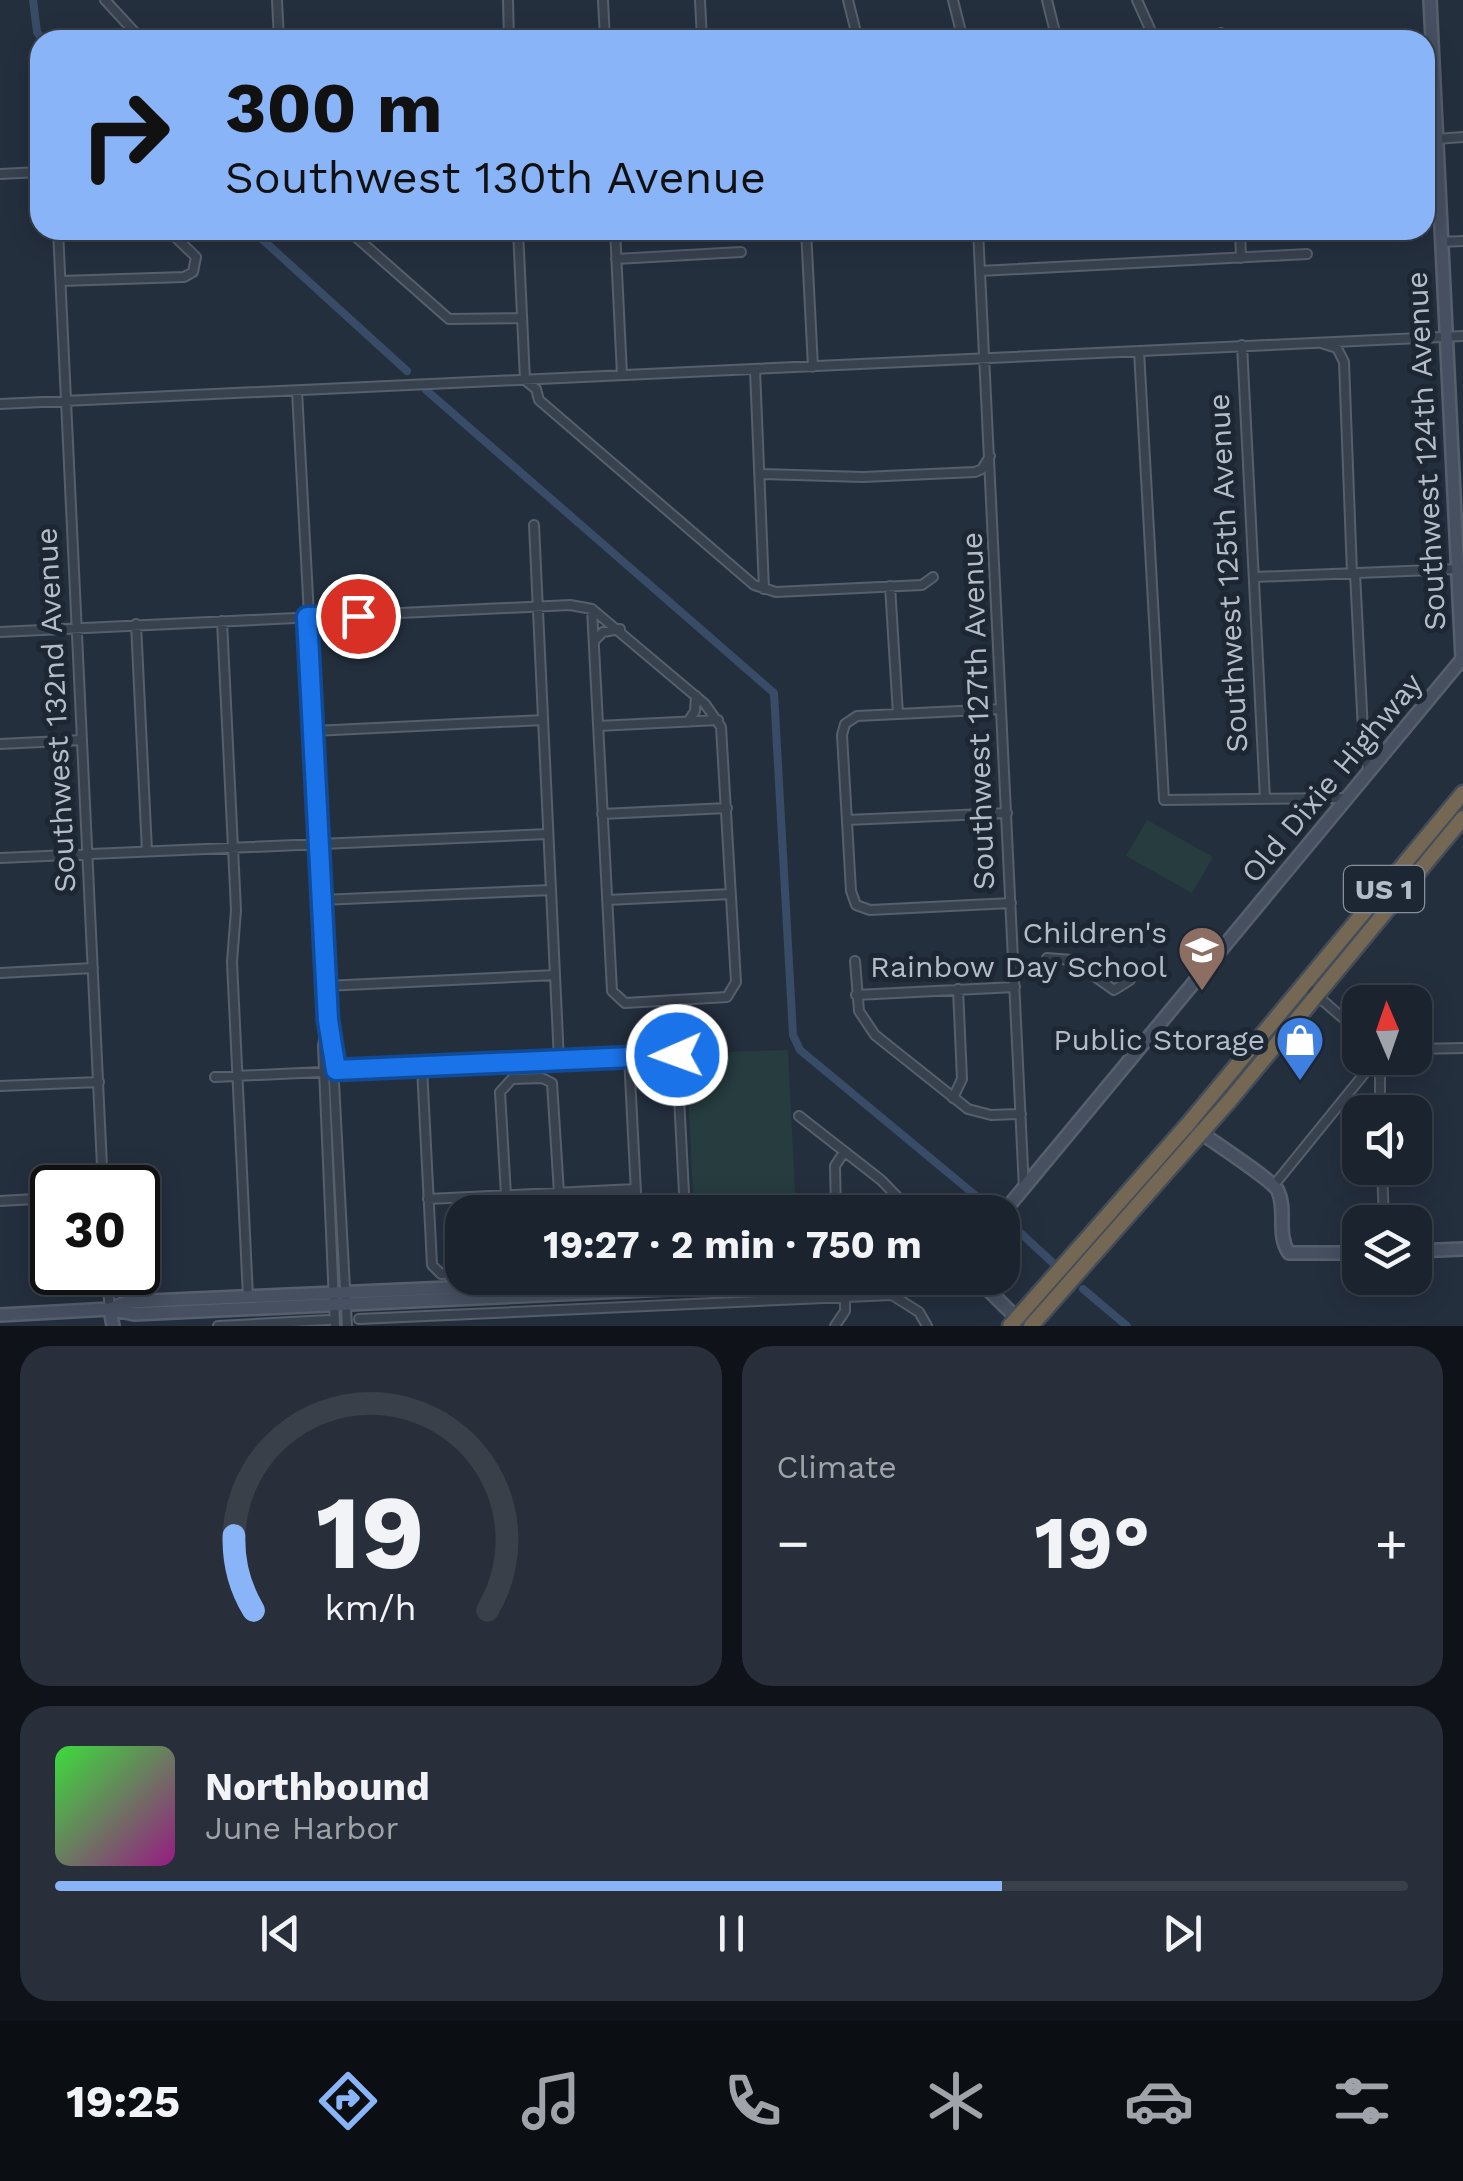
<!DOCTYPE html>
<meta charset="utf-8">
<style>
body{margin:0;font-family:"Work Sans",sans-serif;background:#282f3a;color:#f1f3f6;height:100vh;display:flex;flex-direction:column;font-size:38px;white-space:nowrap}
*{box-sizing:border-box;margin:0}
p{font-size:32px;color:#a0a4aa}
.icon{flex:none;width:55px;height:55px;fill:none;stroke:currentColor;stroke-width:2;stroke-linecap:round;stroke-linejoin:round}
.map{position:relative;height:1326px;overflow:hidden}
.panel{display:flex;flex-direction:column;gap:20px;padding:20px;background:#0f1319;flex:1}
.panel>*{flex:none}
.hud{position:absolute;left:30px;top:30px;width:1405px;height:210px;border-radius:30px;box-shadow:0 5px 25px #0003,0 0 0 2px #39404a;background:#8ab4f8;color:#111;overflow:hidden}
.needle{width:65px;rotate:358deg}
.tools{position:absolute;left:1342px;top:985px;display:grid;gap:20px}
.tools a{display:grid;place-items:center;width:90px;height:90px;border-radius:20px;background:#1b232e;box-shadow:0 5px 25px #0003,0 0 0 2px #39404a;font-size:50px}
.speed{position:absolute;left:30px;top:1165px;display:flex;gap:20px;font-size:50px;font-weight:700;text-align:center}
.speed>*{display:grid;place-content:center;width:130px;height:130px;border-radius:50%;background:#1b232e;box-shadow:0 5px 25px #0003,0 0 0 2px #39404a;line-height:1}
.speed .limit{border:5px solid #111;border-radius:15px;background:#fff;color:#111}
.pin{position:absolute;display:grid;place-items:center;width:85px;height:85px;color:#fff;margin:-42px;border:5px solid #fff;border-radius:50%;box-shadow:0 2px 10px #0007}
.me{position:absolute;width:110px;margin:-55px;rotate:268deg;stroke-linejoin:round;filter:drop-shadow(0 0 8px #0008)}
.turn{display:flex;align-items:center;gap:35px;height:210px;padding:0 30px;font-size:45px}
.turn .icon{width:130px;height:130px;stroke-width:2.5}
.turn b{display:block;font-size:70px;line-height:85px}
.big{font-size:75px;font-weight:700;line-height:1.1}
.panel .widget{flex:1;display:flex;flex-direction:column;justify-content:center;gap:15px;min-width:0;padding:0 35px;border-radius:30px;background:#282f3a}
.panel .dial{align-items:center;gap:0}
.dial svg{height:260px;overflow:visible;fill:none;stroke:#39404a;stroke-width:7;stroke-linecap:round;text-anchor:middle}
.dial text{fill:#f1f3f6;stroke:none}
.song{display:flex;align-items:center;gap:30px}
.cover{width:120px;height:120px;border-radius:15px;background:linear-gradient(135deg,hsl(120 70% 55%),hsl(310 70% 35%))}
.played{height:10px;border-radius:5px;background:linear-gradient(90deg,#8ab4f8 70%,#39404a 70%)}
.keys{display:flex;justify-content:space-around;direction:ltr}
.heat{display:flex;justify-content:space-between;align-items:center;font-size:55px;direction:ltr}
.panel .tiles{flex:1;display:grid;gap:20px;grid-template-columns:1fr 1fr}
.widget:last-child{grid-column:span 2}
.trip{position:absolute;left:445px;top:1195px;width:575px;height:100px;border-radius:30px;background:#1b232e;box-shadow:0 5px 25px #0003,0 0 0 2px #39404a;font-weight:700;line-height:100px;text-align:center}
.menu{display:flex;height:160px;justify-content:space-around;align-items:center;background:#0b0e12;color:#a0a4aa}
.menu .icon{width:70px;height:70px}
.menu .active{color:#8ab4f8}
.menu b{font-size:45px;color:#f1f3f6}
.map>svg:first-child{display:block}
.green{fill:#263c3f}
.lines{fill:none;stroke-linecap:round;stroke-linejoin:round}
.canal{stroke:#394c67;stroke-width:8}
.street-casing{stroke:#565f6c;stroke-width:12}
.secondary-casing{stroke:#565f6c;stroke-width:16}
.highway-casing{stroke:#434c59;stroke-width:19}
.street{stroke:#38414e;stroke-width:8}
.secondary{stroke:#465061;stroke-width:11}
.highway{stroke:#746855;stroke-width:14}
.route-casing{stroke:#114b97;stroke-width:25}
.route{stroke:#1a73e8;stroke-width:18}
.labels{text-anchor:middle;stroke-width:10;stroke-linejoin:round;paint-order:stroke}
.shield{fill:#1d2633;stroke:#878f9c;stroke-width:2.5}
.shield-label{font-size:28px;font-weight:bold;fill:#b4bcc9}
.street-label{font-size:30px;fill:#b4bcc9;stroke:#1d2633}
.poi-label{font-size:30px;fill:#b4bcc9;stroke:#1d2633;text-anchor:end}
</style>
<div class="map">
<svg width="1463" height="1326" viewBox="0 0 1463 1326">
<rect width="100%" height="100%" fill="#242f3e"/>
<path class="green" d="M1147,820L1213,857L1192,893L1126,856Z
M788,1050L796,1212H694L686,1053Z"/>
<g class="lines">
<path class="canal" d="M33,0L37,32L43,40
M252,230L407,371
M426,390L774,693L793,1035L800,1050L987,1205
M1014,1227L1052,1262
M1083,1289L1127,1326"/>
<g class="street-casing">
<path id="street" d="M105,0L142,40
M277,0L279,40
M508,0L509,40
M603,0L605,40
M700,0L702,40
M848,0L858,40
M953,0L963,40
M1047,0L1057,40
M1137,0L1155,40
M1210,40L1221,33
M1436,139L1463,137
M0,174L40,172
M58,230L103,1188
M348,230L449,319L522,318
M518,230L525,380L536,389L539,400L754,585L776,592L922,585L933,577
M615,230L622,375
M806,230L813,367
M978,230L1024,1189
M1240,230L1241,258
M1441,242L1463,241
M616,259L741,252
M980,271L1307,254
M61,281L184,277L193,272L196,257L168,230
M1321,343L1337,348L1344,362L1352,573
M1242,345L1265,799
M1139,351L1164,800L1348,798
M755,370L764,589
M297,391L347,1326
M0,404L1463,336
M761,474L863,477L975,472L982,469L990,456
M534,525L559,1061
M1355,573L1364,751L1369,772
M1255,577L1457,569
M890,586L898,714
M222,621L236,910L232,962L248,1297
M136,624L147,851
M0,632L570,605L592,609L705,704L721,727L736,982L727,997L625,1003L612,991L592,609
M594,641L603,632L620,629
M1001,709L857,716L845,724L842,735L851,891L856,905L870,910L1011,903
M688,722L695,711L696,696
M598,726L718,720
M313,731L543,720
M0,744L82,740
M602,814L727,808
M847,820L1007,813
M0,858L548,834
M321,900L551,890
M607,900L731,894
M1047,958L1072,960L1114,990L1130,980
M855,961L859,1011L875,1035L968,1109L991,1115L1021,1114
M0,973L93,968
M1305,985L1360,1033
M325,986L555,975
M856,995L1015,987
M674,1001L685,1212
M327,1021L323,1046L335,1326
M1415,1049L1463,1048
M629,1057L637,1212
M1380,1058V1112
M422,1067L432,1265L441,1274L462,1273
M215,1077L677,1055
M0,1086L99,1082
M953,1098L962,1079L958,989
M799,1116L881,1180L912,1212
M1382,1168L1384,1222
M1274,1185L1377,1058
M506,1195L500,1092L512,1079L542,1078L552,1083L559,1193
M428,1199L635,1189
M0,1201L52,1198
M836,1212L835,1166L844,1152
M106,1272L110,1309
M359,1319L892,1295L919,1312L927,1326
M218,1326L328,1320
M835,1326L845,1311V1297"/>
</g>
<g class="secondary-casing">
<path id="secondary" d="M1430,0L1462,659
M1188,1124C1203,1135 1273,1180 1278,1191C1287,1211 1276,1234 1289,1253H1360
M1002,1214L1463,658
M1415,1251L1463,1249
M976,1278L1025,1326
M110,1309L128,1302L672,1278
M110,1309L113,1326
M0,1315L110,1309L134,1314L902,1278"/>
</g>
<g class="highway-casing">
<path id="highway" d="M1010,1326L1188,1124L1463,793
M1031,1326L1231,1099L1463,818"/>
</g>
<use href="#street" class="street"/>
<use href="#secondary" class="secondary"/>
<use href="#highway" class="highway"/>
</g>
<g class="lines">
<g class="route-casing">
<path id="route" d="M358,616L307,617L328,1020L336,1070L677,1055"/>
</g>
<use href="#route" class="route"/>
</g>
<defs>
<g id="school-pin" transform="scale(2.5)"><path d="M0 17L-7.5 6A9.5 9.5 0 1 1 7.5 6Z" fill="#8d6e63" stroke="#1d2633"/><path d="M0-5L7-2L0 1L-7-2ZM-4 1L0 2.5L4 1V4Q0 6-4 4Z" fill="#fff"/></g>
<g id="shop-pin" transform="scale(2.5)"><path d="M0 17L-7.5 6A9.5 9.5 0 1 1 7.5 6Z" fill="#3f7fe0" stroke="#1d2633"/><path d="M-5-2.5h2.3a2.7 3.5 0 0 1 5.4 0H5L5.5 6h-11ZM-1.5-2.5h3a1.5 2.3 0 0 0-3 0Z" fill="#fff"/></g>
</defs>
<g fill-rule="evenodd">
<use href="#school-pin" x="1202" y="950"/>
<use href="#shop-pin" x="1300" y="1040"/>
</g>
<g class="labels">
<rect class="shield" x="1344" y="866" width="80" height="46" rx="8"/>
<g class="shield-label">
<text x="1384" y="899">US 1</text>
</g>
<g class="street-label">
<text transform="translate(1426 451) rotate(-93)" y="10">Southwest 124th Avenue</text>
<text transform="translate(1228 573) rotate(-93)" y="10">Southwest 125th Avenue</text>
<text transform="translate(56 710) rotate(-93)" y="10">Southwest 132nd Avenue</text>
<text transform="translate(978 711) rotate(-92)" y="10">Southwest 127th Avenue</text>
<text transform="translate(1332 778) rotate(-50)" y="10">Old Dixie Highway</text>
</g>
<g class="poi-label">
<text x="1167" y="943">Children's<tspan x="1167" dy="34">Rainbow Day School</tspan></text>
<text x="1265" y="1050">Public Storage</text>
</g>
</g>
</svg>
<div class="tools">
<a><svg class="needle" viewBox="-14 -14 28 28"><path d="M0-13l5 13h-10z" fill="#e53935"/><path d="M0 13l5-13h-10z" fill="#a0a4aa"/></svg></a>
<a><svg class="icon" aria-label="sound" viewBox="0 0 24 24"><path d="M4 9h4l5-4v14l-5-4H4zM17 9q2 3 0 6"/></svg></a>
<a><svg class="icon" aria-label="layers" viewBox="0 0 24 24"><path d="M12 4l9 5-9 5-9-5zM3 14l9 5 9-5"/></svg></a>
</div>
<div class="speed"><div class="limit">30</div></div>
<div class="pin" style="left:358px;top:616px;background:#d93025"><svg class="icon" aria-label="arrive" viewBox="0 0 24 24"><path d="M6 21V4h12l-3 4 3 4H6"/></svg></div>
<svg class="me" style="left:677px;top:1055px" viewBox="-20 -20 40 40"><circle r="17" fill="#1a73e8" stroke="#fff" stroke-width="3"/><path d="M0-11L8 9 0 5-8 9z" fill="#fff"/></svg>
<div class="trip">19:27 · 2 min · 750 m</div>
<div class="hud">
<div class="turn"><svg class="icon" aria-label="right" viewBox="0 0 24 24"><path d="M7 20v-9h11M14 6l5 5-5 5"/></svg><div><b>300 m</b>Southwest 130th Avenue</div></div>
</div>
</div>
<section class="panel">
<div class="tiles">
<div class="widget dial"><svg viewBox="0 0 100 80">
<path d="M14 69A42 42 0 1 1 86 69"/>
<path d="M14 69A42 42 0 0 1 8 46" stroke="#8ab4f8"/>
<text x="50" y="56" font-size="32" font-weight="700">19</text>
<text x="50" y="72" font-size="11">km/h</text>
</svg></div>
<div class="widget"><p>Climate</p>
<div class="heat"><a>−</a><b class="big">19°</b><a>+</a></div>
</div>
<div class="widget">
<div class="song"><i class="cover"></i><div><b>Northbound</b><p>June Harbor</p></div></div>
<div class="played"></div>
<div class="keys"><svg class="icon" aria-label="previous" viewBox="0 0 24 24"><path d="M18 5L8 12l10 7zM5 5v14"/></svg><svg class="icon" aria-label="pause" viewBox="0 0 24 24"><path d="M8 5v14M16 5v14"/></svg><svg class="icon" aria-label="next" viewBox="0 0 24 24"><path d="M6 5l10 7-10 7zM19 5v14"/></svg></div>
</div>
</div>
</section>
<nav class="menu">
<b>19:25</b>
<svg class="icon active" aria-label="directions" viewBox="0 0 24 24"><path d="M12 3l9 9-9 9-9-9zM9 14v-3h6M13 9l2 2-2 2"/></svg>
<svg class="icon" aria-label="music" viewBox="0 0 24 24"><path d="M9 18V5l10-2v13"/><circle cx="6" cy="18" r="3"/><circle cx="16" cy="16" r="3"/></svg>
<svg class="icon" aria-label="phone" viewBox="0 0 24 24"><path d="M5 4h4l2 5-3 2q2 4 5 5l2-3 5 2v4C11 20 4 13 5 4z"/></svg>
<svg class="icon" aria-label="climate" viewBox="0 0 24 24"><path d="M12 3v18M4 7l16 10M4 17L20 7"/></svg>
<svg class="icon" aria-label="car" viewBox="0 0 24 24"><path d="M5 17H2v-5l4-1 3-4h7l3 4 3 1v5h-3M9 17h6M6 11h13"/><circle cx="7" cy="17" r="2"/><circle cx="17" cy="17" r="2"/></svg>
<svg class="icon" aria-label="filters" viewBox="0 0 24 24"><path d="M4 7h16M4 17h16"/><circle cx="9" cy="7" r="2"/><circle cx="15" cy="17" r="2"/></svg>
</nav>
